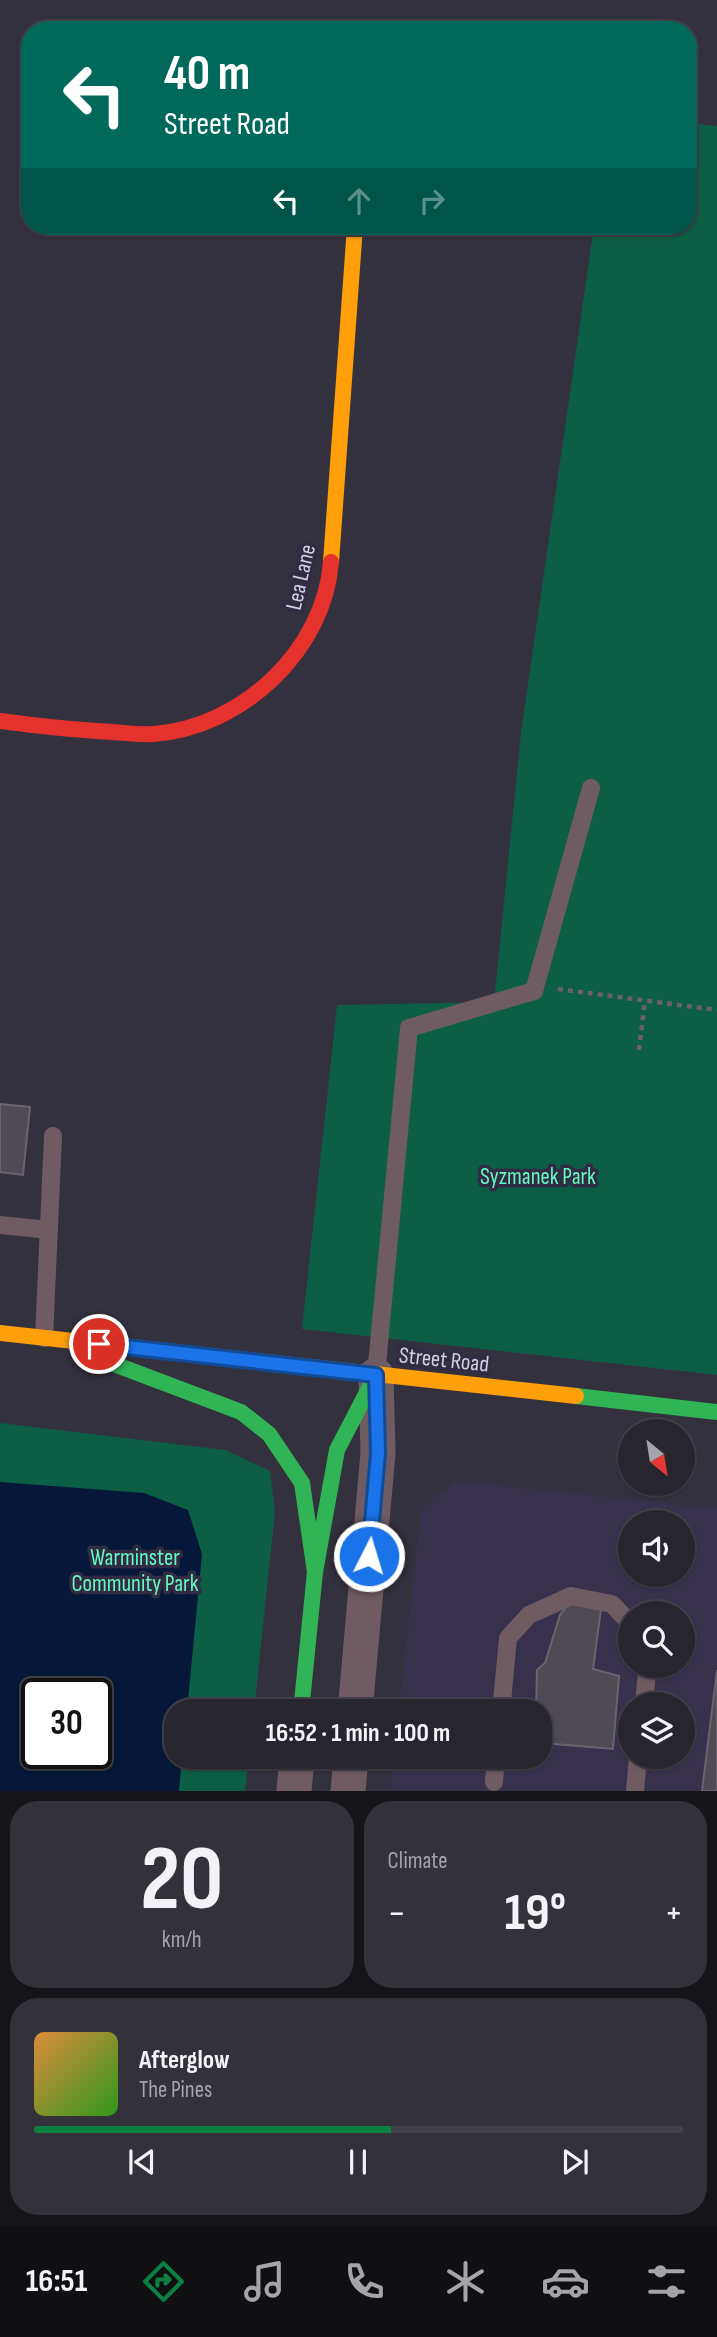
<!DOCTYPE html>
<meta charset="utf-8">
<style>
body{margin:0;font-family:"Sofia Sans Condensed",sans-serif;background:#33313a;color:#f1f3f6;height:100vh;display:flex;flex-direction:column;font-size:26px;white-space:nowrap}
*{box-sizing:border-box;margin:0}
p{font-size:23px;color:#a4a5aa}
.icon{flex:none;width:38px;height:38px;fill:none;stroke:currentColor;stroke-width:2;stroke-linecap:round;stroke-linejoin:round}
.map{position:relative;height:1791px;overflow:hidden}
.panel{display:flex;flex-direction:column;gap:10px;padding:10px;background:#151419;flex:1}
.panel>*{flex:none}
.banner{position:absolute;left:21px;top:21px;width:676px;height:214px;border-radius:28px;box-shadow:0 2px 5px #0004,0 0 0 2px #43424a;background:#00695c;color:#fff;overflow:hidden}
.needle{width:46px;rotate:150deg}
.fabs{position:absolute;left:618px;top:1419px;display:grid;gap:14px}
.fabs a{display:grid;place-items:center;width:77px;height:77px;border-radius:50%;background:#27252e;box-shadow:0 2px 5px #0004,0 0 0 2px #43424a;font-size:35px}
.speed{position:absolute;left:21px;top:1678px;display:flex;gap:14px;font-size:35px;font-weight:700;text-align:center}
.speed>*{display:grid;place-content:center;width:91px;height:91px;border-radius:50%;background:#27252e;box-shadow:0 2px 5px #0004,0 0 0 2px #43424a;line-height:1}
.speed .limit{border:4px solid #111;border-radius:10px;background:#fff;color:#111}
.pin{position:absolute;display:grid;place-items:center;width:60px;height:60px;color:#fff;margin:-30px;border:4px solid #fff;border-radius:50%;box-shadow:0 2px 7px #0007}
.me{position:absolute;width:77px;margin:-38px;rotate:5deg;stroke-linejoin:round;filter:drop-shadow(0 0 5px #0008)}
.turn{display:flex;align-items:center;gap:24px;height:147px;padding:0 28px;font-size:32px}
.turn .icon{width:91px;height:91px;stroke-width:2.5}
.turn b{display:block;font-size:49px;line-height:60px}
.lanes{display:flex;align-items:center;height:66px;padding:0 28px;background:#0003;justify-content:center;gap:35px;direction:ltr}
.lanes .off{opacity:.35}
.big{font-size:52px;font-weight:700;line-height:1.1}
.panel .card{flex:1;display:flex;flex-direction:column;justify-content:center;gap:10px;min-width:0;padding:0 24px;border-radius:28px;background:#33313a}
.panel .dial{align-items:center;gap:0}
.dial b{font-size:91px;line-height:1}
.song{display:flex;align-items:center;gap:21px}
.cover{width:84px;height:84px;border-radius:10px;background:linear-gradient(135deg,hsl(30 70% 55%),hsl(110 70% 35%))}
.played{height:7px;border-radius:4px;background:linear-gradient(90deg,#0b8043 55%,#43424a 55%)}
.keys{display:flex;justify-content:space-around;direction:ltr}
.heat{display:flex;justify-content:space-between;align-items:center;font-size:38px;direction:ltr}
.panel .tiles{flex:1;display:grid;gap:10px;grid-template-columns:1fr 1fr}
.card:last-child{grid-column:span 2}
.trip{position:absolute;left:164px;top:1699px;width:388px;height:70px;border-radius:28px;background:#27252e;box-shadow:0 2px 5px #0004,0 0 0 2px #43424a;font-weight:700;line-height:70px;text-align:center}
.dock{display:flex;height:112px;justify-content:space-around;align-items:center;background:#100f12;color:#a4a5aa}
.dock .icon{width:49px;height:49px}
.dock .on{color:#0b8043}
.dock b{font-size:32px;color:#f1f3f6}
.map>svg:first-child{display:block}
.built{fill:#38314e;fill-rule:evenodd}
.green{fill:#0c5e45;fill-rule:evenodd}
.water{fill:#051839;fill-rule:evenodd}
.building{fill:#504a54;stroke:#6b646f;stroke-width:2}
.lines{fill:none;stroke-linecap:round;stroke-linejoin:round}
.path{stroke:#6c6169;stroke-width:4.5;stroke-dasharray:5 5;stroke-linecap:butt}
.lane{stroke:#6f5c63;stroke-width:18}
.street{stroke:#6f5c63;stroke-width:35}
.fast{stroke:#30b455;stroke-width:16}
.slow{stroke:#ff9f0a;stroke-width:16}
.jam{stroke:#e5322d;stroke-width:16}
.route-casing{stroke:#114b97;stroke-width:18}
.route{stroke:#1a73e8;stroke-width:12}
.labels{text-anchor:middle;stroke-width:7;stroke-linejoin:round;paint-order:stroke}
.street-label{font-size:23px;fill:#d2cfe0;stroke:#312b44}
.park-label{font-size:23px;fill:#64fabe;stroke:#312b44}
</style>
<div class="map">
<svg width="717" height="1791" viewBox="0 0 717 1791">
<rect width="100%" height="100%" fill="#34313e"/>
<path class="built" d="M456,1481L717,1509V1791H390L394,1757H541V1712L399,1711L421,1509ZM630,1522H682V1575H630ZM630,1614H682V1666H630ZM630,1704H682V1757H630Z"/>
<path class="green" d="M688,123L717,126V1375L302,1329L337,1005L494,1002L521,733L594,226H688Z
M0,1423L225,1450L270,1471L275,1512L254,1711L177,1712V1757H249L245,1791H0ZM37,1694H96V1754H37Z"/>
<path class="water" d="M0,1482L144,1493L188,1510L202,1554L187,1711L177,1712V1757H182L179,1791H0ZM37,1694H96V1754H37Z"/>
<path class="building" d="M0,1104L30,1107L23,1175L0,1172Z
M569,1603L601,1609L593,1669L619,1676L613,1749L543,1743L541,1712H536L537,1670L545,1663L560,1615Z
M717,1670V1791H702Z"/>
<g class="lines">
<path class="path" d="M558,989L717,1010
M639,1050L645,1000"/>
<path class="lane" d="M0,1225L49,1230
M44,1338L53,1136
M376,1375L409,1028L534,991L591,788
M644,1704L647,1672L645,1666
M501,1712L508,1638L529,1615L571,1596L612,1604L630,1623
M494,1782L496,1757
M635,1791L638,1757"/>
<path class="street" d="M355,1712L378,1453L376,1375
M294,1791L297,1757
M348,1791L351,1757"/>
<path class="fast" d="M98,1358L241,1412L269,1434L302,1483L315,1572
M576,1396L717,1412
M301,1712L315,1572L337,1450L376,1375"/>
<path class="slow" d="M331,562L355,226
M0,1333L576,1396"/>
<path class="jam" d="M0,721C37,726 74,730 112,732C126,733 140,735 154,734C242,727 324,651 331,562"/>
</g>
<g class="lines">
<g class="route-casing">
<path id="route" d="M99,1344L376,1375L378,1453L369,1556"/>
</g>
<use href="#route" class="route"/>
</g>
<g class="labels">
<g class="street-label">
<text transform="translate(300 577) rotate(-77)" y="8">Lea Lane</text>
<text transform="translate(444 1359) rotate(6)" y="8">Street Road</text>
</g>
<g class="park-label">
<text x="538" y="1184">Syzmanek Park</text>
<text x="135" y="1565">Warminster<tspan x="135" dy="26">Community Park</tspan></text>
</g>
</g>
</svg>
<div class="fabs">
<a><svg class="needle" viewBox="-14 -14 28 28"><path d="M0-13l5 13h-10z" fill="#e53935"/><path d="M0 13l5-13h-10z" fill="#a4a5aa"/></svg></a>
<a><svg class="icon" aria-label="sound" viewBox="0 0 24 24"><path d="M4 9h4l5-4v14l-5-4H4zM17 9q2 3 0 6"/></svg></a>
<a><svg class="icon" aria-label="search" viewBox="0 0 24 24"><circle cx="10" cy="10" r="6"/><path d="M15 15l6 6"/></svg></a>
<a><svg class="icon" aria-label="layers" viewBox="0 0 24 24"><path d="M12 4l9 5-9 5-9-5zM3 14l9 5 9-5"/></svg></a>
</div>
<div class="speed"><div class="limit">30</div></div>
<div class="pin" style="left:99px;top:1344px;background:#d93025"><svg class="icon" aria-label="arrive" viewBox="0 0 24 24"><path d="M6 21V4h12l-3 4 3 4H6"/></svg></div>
<svg class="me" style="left:369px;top:1556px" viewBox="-20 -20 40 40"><circle r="17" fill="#1a73e8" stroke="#fff" stroke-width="3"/><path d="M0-11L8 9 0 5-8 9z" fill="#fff"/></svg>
<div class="trip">16:52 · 1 min · 100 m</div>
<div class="banner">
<div class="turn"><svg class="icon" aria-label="left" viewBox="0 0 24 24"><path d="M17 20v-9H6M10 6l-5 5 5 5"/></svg><div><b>40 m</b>Street Road</div></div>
<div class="lanes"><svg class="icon" aria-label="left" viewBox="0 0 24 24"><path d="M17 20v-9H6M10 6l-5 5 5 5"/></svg><svg class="icon off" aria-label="ahead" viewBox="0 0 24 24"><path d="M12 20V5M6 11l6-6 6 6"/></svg><svg class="icon off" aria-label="right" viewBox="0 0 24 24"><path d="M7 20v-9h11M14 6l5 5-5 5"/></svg></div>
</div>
</div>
<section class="panel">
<div class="tiles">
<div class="card dial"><b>20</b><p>km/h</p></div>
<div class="card"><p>Climate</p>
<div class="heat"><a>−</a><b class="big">19°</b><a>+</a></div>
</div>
<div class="card">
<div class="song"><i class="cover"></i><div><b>Afterglow</b><p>The Pines</p></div></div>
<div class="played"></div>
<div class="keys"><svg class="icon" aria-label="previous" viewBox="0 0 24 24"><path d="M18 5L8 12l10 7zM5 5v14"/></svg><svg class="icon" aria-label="pause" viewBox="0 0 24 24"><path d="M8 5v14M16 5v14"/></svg><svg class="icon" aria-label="next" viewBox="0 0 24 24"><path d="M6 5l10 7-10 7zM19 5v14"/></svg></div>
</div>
</div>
</section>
<nav class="dock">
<b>16:51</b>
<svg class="icon on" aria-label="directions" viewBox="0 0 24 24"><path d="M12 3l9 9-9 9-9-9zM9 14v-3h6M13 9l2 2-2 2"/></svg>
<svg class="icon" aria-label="music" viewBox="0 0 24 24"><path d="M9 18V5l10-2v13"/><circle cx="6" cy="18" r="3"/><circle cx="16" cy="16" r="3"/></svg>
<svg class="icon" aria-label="phone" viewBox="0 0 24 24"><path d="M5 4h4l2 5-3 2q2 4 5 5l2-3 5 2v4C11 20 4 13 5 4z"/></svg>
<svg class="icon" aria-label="climate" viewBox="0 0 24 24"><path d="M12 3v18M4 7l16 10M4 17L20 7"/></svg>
<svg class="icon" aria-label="car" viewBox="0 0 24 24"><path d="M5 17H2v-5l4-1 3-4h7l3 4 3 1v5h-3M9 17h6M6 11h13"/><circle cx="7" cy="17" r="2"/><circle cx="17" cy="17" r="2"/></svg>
<svg class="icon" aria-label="filters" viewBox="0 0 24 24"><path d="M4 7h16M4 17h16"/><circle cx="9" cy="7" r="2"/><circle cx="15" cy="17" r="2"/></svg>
</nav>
